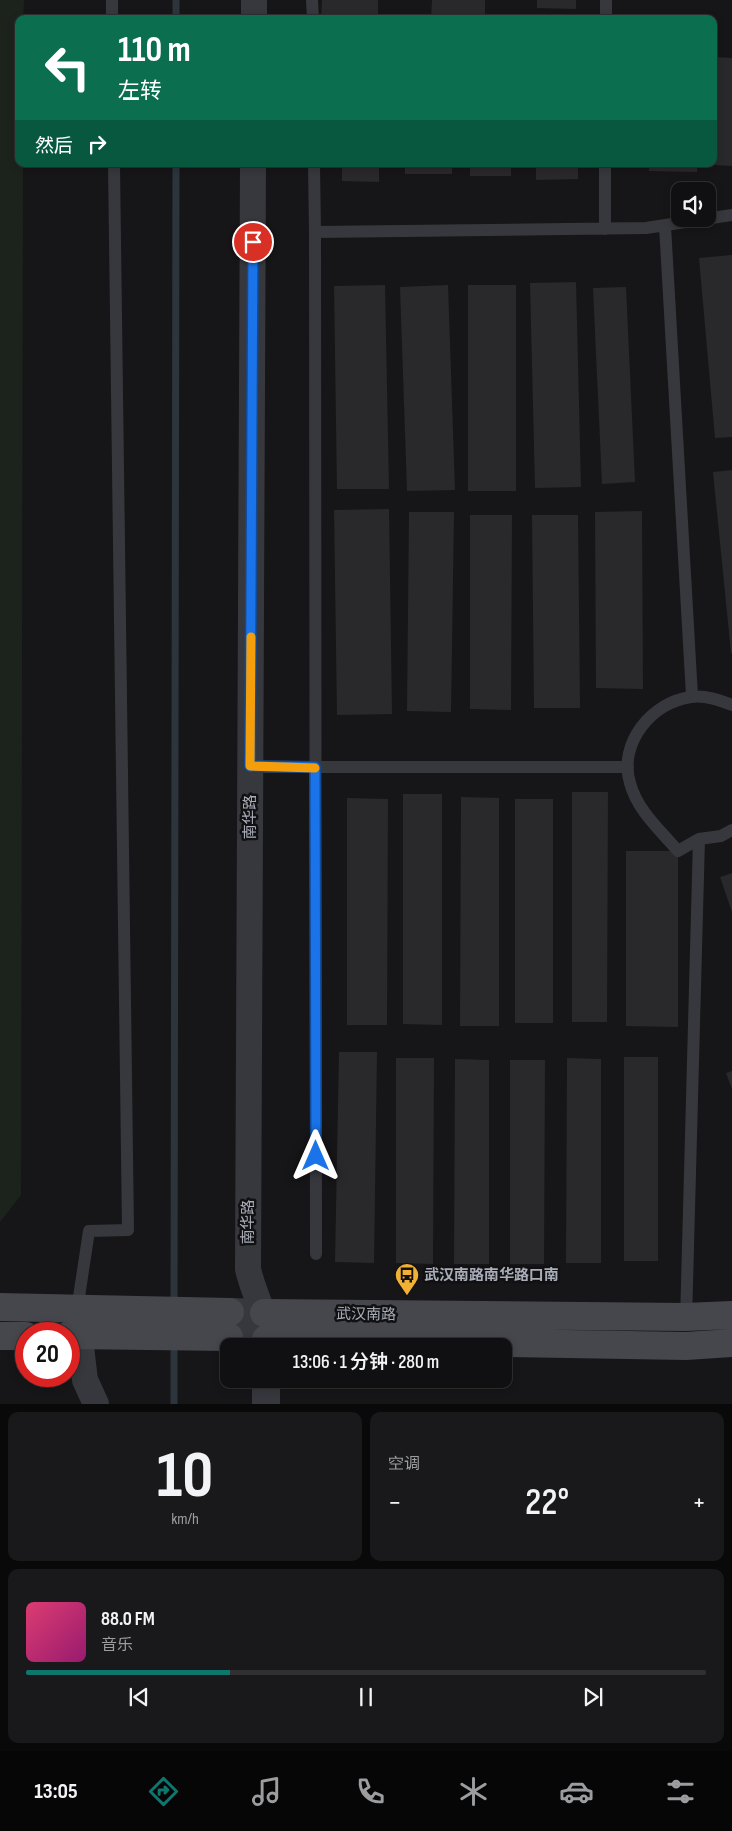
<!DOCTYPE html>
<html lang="zh">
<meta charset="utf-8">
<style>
body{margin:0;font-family:"Sofia Sans Condensed","Noto Sans SC",sans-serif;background:#19191b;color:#f1f3f6;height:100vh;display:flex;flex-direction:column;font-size:19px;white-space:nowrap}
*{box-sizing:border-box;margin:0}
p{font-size:16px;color:#9c9d9f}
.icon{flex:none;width:28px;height:28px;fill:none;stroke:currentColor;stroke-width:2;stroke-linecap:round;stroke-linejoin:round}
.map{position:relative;height:1404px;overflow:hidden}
.sheet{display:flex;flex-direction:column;gap:8px;padding:8px;background:#09090a;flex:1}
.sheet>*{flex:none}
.banner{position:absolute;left:15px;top:15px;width:702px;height:152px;border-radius:10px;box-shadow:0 2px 8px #0003,0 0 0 1px #303032;background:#0b6e4f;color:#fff;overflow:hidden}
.controls{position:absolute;left:671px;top:182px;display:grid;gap:10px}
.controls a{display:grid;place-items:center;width:45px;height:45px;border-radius:10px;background:#101012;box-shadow:0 2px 8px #0003,0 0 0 1px #303032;font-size:25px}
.speed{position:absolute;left:15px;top:1322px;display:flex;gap:10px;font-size:25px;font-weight:700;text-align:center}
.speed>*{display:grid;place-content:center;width:65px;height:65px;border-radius:50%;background:#101012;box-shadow:0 2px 8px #0003,0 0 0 1px #303032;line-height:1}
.speed .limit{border:8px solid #d22;background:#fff;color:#111}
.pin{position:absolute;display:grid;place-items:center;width:42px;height:42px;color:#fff;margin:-21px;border:2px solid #fff;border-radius:50%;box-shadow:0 1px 5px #0007}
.me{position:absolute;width:55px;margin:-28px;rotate:0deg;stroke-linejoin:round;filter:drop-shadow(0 0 4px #0008)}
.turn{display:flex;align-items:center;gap:18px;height:105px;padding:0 20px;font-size:22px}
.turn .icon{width:65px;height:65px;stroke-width:2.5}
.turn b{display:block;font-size:35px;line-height:42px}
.then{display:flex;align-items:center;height:48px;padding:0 20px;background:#0003;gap:10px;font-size:19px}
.big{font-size:38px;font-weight:600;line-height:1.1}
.sheet .tile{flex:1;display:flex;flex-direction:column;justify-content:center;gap:8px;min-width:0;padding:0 18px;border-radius:10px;background:#19191b}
.sheet .dial{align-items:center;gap:0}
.dial b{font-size:65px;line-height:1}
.song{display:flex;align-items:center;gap:15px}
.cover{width:60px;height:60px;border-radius:8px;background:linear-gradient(135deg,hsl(340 70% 55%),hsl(320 70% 35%))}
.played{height:5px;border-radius:2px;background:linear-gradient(90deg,#0f766e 30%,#303032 30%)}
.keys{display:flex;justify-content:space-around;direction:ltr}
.heat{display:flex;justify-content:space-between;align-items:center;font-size:28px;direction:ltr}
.sheet .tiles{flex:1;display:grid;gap:8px;grid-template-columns:1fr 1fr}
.tile:last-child{grid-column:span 2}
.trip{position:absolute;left:220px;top:1338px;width:292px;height:50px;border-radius:10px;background:#101012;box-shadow:0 2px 8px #0003,0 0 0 1px #303032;font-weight:600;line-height:50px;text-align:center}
.dock{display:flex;height:80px;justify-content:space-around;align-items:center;background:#060607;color:#9c9d9f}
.dock .icon{width:35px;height:35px}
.dock .active{color:#0f766e}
.dock b{font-size:22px;color:#f1f3f6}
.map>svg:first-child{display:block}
.green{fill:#1c231d}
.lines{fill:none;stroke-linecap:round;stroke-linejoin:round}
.stream{stroke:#2c353c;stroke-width:7}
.building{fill:#29292c}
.service{stroke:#37383d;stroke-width:12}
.minor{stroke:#37383d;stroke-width:26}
.tertiary{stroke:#37383d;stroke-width:28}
.secondary{stroke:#45474d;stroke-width:28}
.route-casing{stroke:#114b97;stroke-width:12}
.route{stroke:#1a73e8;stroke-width:9}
.slow{stroke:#f59e0b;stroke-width:9}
.labels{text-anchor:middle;stroke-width:5;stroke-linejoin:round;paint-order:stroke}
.street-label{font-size:15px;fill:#a8adb8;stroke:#111113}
.poi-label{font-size:15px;font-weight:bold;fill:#a8adb8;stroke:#111113;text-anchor:start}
</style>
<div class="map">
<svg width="732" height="1404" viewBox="0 0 732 1404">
<rect width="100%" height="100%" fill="#161618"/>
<path class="green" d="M0,0H24L23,19H19V164H23L21,1195L0,1222Z"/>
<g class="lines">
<path class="stream" d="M176,19V0
M174,1306L176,164
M174,1404V1341"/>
</g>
<path class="building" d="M322,0H378V19H321Z
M432,0H485V19H431Z
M537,0H576V9L537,8Z
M714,57L732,58V166L714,165Z
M342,164H379V182L342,181Z
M405,164H452V174H405Z
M470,164H511V176H470Z
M536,164H578V179L536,180Z
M649,164H697V172L649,171Z
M732,255V437L715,438L699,258Z
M576,282L581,487L535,488L530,283Z
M385,285L389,489H337L334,286Z
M448,285L455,490L407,491L400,287Z
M468,285H516V491H468Z
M626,287L635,482L602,484L593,288Z
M732,470V653H731L713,472Z
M389,509L392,714L337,715L334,510Z
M642,511L643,689L596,688L595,512Z
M409,512H454L451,712L407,711Z
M470,515H512L511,710L470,709Z
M532,515H578L580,708H534Z
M572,792H608L607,1022H572Z
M403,794H442V1025L403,1024Z
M461,797L499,798V1026H460Z
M347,798L388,799L387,1025H347Z
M515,799H553V1023H515Z
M626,851H678V1027L626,1026Z
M732,873V912L720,877Z
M339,1052H377L374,1263L335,1262Z
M624,1057H658V1261H624Z
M396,1058H434L433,1264L396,1263Z
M567,1058L601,1059V1263H566Z
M455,1059L489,1060V1264H454Z
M510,1060H545L544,1264H510Z
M732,1071V1089L726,1073Z"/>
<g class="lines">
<path class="service" d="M112,0V19
M312,0L313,19
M606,19V0
M314,164L315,232
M665,226L692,696
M605,229V164
M732,705C719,700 705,695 691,697C652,702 618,743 630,783C637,810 660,830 678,851L699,839L721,836L732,830
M250,767H628
M316,1254L315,232L646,228L732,215
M77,1310L89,1231L128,1230L114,164
M686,1321L699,839"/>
<path class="minor" d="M254,19V0
M253,164L248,1269C253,1292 264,1308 265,1332
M77,1313L85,1380L96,1404"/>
<path class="tertiary" d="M230,1312L264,1313
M229,1337L266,1339V1346
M266,1404V1379"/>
<path class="secondary" d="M0,1307L230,1312
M264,1313L685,1317L732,1315
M69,1335L229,1337
M0,1336H26
M266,1339L686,1346L732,1343"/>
</g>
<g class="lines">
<g class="route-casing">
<path id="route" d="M253,242L250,766L315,767L316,1156"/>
</g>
<use href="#route" class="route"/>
<path class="slow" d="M251,637L250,766L315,768"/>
</g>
<defs>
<g id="bus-pin" transform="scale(1.25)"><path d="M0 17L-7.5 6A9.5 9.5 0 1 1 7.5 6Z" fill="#f2b134" stroke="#111113"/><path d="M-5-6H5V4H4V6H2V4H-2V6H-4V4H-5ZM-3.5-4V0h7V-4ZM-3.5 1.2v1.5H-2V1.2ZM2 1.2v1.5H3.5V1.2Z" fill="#111"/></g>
</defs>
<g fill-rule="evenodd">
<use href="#bus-pin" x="407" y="1275"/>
</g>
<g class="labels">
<g class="street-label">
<text transform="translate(250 817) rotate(-90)" y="5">南华路</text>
<text transform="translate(248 1222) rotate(-90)" y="5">南华路</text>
<text transform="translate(366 1314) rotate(1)" y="5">武汉南路</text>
</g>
<g class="poi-label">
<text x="424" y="1280">武汉南路南华路口南</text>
</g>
</g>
</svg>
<div class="controls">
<a><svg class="icon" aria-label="sound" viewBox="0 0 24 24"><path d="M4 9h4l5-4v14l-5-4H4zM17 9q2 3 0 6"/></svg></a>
</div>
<div class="speed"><div class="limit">20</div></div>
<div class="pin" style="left:253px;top:242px;background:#d93025"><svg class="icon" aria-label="arrive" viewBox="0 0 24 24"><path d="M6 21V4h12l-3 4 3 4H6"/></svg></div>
<svg class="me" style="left:316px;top:1156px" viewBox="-20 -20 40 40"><path d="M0-17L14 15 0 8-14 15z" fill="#1a73e8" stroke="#fff" stroke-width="4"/></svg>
<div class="trip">13:06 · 1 分钟 · 280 m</div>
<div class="banner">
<div class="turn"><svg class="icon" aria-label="left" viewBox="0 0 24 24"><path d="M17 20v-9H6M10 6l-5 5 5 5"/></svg><div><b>110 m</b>左转</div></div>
<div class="then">然后<svg class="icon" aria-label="right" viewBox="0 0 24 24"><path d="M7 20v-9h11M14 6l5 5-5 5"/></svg></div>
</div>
</div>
<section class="sheet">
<div class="tiles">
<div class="tile dial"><b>10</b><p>km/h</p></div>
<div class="tile"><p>空调</p>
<div class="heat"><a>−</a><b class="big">22°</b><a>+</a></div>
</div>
<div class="tile">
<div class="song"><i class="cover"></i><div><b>88.0 FM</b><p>音乐</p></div></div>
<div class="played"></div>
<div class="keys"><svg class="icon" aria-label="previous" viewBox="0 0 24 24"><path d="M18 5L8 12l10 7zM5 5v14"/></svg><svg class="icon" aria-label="pause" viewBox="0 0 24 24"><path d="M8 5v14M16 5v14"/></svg><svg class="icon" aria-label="next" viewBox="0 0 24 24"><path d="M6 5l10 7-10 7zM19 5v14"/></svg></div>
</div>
</div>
</section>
<nav class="dock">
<b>13:05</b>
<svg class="icon active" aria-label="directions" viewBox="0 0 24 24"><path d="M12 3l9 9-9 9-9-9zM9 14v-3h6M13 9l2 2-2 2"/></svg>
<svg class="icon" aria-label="music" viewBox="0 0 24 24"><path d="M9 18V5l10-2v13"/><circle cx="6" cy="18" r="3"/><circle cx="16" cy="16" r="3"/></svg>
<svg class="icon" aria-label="phone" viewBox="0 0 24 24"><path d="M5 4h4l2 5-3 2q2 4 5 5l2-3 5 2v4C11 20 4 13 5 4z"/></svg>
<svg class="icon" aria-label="climate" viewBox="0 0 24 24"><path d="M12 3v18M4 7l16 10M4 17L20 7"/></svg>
<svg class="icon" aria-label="car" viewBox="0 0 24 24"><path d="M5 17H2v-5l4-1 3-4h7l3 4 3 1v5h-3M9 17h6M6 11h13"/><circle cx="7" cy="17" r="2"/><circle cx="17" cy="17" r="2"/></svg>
<svg class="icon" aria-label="filters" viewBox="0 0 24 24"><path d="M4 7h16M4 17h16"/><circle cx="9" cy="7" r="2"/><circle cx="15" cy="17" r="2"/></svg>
</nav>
